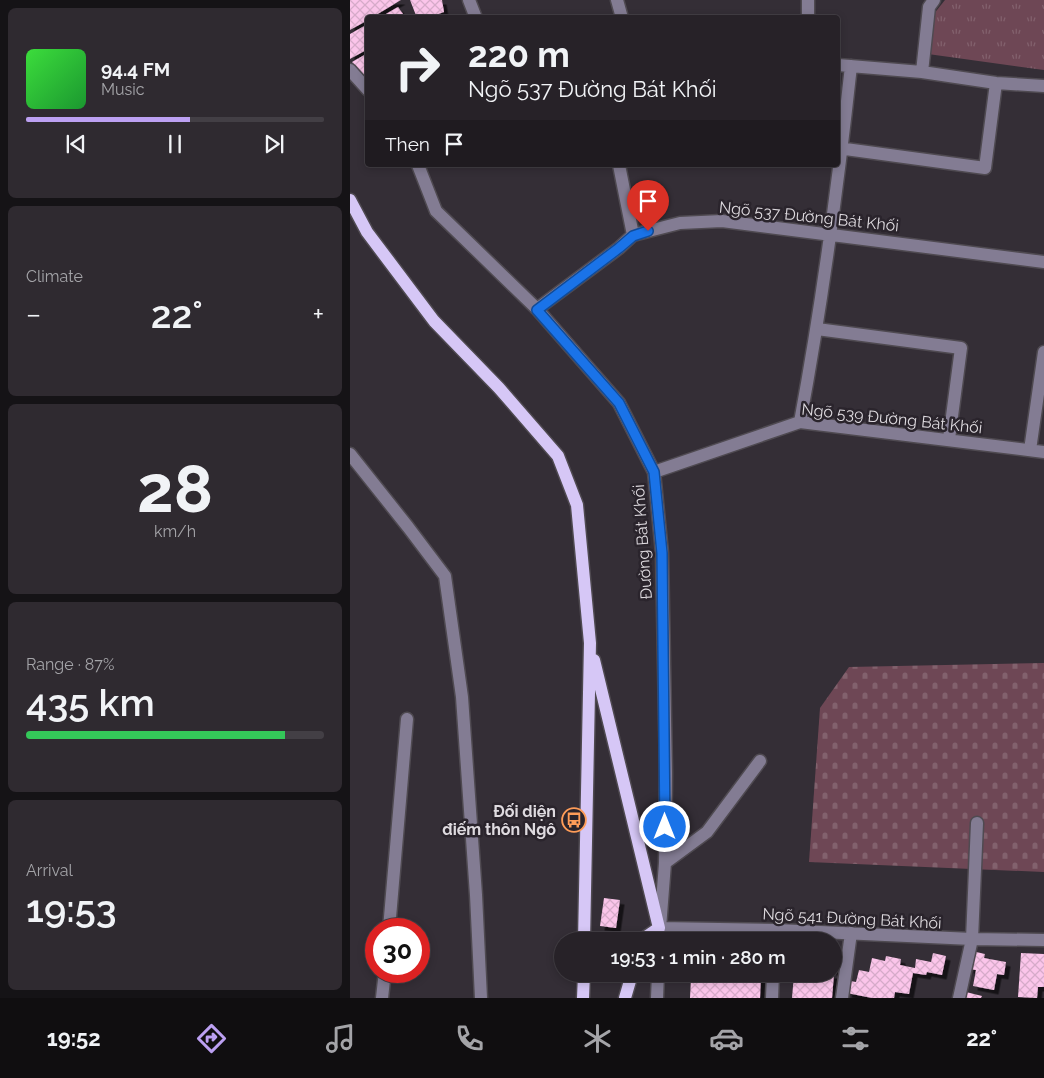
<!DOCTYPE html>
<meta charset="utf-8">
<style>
body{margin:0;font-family:Raleway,sans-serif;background:#2f2a30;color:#f1f3f6;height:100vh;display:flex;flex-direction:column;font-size:19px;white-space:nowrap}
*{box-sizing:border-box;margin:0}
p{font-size:16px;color:#a4a4a8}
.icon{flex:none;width:28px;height:28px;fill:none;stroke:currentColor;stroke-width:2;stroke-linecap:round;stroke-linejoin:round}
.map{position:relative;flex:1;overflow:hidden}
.details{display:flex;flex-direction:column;gap:8px;padding:8px;background:#151316;width:350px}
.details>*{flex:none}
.hud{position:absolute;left:15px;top:15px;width:475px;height:152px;border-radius:5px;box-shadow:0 2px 8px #0003,0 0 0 1px #433f45;background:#272228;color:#f1f3f6;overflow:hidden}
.speed{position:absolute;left:15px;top:918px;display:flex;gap:10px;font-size:25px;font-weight:700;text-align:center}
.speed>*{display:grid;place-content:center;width:65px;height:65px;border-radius:50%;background:#272228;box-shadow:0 2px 8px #0003,0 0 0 1px #433f45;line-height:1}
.speed .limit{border:8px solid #d22;background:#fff;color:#111}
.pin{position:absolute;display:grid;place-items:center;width:42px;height:42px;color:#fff;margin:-51px -21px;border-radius:50% 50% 50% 0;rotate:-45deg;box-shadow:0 0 5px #0007}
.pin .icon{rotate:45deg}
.me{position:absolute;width:55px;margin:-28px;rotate:0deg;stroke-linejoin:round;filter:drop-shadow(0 0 4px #0008)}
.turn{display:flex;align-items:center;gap:18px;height:105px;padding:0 20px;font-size:22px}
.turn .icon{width:65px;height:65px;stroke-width:2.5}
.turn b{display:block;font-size:35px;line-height:42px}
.then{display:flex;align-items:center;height:48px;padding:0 20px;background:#0003;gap:10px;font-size:19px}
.big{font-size:38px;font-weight:600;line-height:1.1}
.details .tile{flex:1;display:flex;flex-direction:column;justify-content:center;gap:8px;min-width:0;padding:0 18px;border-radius:8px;background:#2f2a30}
.details .dial{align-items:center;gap:0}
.dial b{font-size:65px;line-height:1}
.song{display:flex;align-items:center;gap:15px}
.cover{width:60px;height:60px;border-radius:8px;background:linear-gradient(135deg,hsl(120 70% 55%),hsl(130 70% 35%))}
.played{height:5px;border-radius:2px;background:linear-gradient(90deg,#bca0f2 55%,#433f45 55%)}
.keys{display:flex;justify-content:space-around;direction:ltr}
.heat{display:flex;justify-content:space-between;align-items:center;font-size:28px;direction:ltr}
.charge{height:8px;border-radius:4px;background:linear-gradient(90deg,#34c759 87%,#433f45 0)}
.trip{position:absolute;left:204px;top:932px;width:288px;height:50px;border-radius:25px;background:#272228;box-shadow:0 2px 8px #0003,0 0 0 1px #433f45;font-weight:600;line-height:50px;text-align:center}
.tabs{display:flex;height:80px;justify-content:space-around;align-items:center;background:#100e10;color:#a4a4a8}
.tabs .icon{width:35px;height:35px}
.tabs .active{color:#bca0f2}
.tabs b{font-size:22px;color:#f1f3f6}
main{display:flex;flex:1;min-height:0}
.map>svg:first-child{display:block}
.cemetery{fill:url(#cemetery-stones)}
.park{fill:url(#park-tufts)}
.building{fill:url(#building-cross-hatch);filter:url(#shadow)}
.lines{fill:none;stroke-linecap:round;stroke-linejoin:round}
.minor-casing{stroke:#4f4a51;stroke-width:15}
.major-casing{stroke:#4f4a51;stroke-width:15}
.minor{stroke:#837c93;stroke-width:12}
.major{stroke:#d6c7f6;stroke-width:12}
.route-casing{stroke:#114b97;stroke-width:12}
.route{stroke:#1a73e8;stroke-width:9}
.labels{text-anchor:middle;stroke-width:5;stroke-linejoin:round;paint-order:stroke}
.street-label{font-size:16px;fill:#dedadf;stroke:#2a242c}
.poi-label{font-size:16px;font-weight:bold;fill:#dedadf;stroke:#2a242c;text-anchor:end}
</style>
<main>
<section class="details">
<div class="tile">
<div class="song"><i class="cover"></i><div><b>94.4 FM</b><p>Music</p></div></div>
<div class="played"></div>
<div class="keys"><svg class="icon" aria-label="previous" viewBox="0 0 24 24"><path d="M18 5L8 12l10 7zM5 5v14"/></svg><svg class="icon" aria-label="pause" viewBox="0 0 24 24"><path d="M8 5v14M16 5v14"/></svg><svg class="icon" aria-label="next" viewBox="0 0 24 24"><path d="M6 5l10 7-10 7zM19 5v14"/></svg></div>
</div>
<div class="tile"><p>Climate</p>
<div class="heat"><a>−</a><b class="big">22°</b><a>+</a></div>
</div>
<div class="tile dial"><b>28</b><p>km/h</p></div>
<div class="tile"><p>Range · 87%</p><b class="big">435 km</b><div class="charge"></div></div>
<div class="tile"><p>Arrival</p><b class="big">19:53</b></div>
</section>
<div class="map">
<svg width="694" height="998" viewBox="0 0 694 998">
<defs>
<pattern id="cemetery-stones" width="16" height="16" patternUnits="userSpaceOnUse" patternTransform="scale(1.25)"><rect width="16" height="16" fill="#6e4755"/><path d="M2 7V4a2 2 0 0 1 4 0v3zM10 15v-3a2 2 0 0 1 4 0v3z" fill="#82616d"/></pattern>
<pattern id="park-tufts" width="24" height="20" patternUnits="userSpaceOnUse" patternTransform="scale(1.25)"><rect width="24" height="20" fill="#6e4755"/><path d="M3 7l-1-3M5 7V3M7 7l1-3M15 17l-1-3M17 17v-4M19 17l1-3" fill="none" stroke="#82616d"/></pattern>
<pattern id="building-cross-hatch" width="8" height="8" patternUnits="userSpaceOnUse" patternTransform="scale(1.25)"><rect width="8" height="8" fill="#fbc5ea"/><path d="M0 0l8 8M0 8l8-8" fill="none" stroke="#d6abc9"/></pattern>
<filter id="shadow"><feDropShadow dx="4.5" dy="4.5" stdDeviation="0" flood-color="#0009"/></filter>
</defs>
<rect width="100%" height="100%" fill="#342e36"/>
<path class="cemetery" d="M694,663V872L459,862L470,708L499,667Z"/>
<path class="park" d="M595,0H694V70L578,54L583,15Z"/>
<path class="building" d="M0,0H51L21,18H18V20L0,30Z
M60,0H92L94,12L77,18H67Z
M48,7L56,18H29Z
M18,24V49L0,59V34Z
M18,53V82L2,62Z
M254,898L270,900L266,928L250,926Z
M482,950H485L484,971H482Z
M622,951L635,954L634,958L656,962L654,975L647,974L644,990L623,986L626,970L619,969Z
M583,953L596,956L592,975L577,972L576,975L563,973L559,994L545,992L544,998H522L497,993L500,981L506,982L509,970L519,972L522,958L535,961L536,956L551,959L550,965L565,968L566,959L581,962Z
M671,953L694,954V987H688L687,998L668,997Z
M346,974H411L410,998H340L341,978H345Z
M444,974H484L482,998H442Z
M616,992L632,996L631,998H614Z"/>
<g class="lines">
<g class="minor-casing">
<path id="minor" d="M119,0L126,18
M267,0L272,18
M458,0V18
M488,65L572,72L646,83L694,86
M0,70L18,90
M572,72L579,7L584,0
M488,148L635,168L646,83
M68,165L86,211L187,309L269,403L304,472L312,553L316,773L315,863L309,941
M269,165L283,235
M187,309L269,248L283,235L330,223L372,221L694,262
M467,329L611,348L599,439
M450,422C472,304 488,185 501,66
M680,450L694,352
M0,454L58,527L95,576L112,697L126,895L131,998
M304,472L450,422L694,452
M315,863L357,832L410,761
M309,928L427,930L622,939L694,940
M39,929L57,719
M32,998L35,971
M307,998L308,974
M422,998L423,974
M492,998L501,933
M609,998L622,939L627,823"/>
</g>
<g class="major-casing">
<path id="major" d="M0,200L17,232L84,321L149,388L208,456L227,505L240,643L234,941
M244,660L309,928L293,939L292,941
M233,998L234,974
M275,998L282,974"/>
</g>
<use href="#minor" class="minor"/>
<use href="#major" class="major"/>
</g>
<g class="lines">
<g class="route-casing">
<path id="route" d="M298,231L283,236L269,248L187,310L269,403L304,472L312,553L315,827"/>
</g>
<use href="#route" class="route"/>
</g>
<defs>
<g id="bus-ring" transform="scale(1.25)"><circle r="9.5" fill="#2a242c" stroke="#fe9c58" stroke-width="1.5"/><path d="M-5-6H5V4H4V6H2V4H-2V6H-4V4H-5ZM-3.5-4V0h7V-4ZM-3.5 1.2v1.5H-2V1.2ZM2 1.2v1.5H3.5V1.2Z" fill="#fe9c58"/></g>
</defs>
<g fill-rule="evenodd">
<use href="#bus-ring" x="224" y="820"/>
</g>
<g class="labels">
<g class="street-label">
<text transform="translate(459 216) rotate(6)" y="6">Ngõ 537 Đường Bát Khối</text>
<text transform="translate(542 418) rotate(6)" y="6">Ngõ 539 Đường Bát Khối</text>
<text transform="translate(292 542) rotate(-94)" y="6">Đường Bát Khối</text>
<text transform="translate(502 918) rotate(3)" y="6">Ngõ 541 Đường Bát Khối</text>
</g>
<g class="poi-label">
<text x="206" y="817">Đối diện<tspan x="206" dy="18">điếm thôn Ngô</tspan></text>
</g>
</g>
</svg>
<div class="speed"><div class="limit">30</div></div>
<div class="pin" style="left:298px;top:231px;background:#d93025"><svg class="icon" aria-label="arrive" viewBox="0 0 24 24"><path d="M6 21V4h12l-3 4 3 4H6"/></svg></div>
<svg class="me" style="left:315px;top:827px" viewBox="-20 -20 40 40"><circle r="17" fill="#1a73e8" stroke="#fff" stroke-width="3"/><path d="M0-11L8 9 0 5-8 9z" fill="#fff"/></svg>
<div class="trip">19:53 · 1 min · 280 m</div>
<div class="hud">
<div class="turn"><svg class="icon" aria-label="right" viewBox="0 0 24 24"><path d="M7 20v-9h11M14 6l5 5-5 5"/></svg><div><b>220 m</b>Ngõ 537 Đường Bát Khối</div></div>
<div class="then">Then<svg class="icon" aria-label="arrive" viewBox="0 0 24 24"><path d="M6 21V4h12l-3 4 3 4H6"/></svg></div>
</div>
</div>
</main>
<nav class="tabs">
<b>19:52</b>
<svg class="icon active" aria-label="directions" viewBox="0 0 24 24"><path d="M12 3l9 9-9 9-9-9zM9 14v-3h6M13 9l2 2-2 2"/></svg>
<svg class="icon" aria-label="music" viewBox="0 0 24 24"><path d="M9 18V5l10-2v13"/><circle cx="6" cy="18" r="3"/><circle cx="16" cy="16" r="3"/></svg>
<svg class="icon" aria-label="phone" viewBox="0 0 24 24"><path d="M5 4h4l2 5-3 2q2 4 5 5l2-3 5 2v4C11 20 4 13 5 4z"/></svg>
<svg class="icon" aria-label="climate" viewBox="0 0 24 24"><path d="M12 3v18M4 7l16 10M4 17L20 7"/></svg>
<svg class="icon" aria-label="car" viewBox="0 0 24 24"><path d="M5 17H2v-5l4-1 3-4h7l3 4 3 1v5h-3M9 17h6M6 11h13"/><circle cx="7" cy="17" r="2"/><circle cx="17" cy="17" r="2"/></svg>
<svg class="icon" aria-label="filters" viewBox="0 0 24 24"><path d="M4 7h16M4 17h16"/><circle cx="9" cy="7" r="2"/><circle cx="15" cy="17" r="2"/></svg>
<b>22°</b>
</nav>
